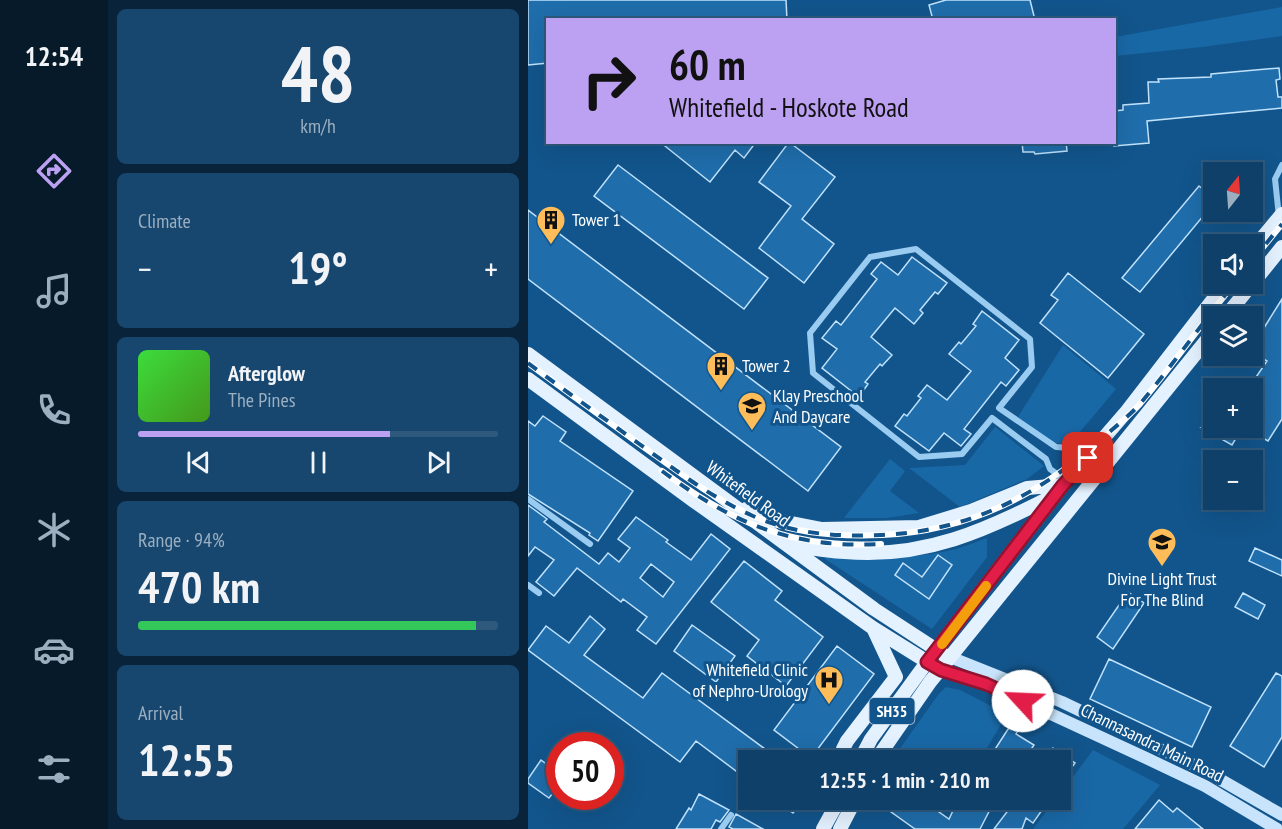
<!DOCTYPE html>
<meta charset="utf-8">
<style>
body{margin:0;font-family:"PT Sans Narrow",sans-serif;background:#17476f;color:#f1f3f6;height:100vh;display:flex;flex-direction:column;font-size:22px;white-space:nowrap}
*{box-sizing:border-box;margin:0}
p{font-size:20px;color:#9bafc0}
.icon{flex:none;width:33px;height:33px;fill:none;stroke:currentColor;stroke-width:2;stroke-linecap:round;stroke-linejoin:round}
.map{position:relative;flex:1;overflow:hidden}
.details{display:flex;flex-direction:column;gap:9px;padding:9px;background:#08233a;width:420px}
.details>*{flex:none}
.guide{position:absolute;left:18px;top:18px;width:570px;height:126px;border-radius:0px;box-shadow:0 6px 24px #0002,0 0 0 2px #2e597d;background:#bca0f2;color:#111;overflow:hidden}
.needle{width:39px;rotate:17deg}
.buttons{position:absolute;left:675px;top:162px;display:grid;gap:12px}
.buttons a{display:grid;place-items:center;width:60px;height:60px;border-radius:0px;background:#0e4069;box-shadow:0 6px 24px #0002,0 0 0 2px #2e597d;font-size:30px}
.speed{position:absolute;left:18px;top:732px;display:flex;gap:12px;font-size:30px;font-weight:700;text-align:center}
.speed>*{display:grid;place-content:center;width:78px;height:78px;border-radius:50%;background:#0e4069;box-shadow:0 6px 24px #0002,0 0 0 2px #2e597d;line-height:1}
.speed .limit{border:9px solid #d22;background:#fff;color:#111}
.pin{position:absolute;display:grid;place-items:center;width:51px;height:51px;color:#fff;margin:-26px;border-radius:12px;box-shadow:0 3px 9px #0006}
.me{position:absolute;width:66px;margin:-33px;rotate:295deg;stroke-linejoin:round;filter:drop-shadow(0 0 4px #0008)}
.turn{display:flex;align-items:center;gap:21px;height:126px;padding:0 24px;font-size:27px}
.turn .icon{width:78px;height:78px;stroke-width:2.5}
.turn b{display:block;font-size:42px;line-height:51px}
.big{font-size:45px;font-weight:700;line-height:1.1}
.details .tile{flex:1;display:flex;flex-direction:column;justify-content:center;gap:9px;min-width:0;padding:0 21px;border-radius:9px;background:#17476f}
.details .dial{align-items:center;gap:0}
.dial b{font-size:78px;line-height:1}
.song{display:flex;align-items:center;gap:18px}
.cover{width:72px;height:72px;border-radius:9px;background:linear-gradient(135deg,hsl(120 70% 55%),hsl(100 70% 35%))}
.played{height:6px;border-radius:3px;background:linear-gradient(90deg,#bca0f2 70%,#2e597d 70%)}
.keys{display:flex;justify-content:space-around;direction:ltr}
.heat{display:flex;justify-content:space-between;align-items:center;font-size:33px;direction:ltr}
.charge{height:9px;border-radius:4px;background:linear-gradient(90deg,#34c759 94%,#2e597d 0)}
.trip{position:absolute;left:210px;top:750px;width:333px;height:60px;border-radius:0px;background:#0e4069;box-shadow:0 6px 24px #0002,0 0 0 2px #2e597d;font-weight:700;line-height:60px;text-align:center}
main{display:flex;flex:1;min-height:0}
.menu{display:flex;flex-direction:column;width:108px;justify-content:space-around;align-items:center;background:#061a2a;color:#9bafc0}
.menu .icon{width:42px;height:42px}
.menu .selected{color:#bca0f2}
.menu b{font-size:27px;color:#f1f3f6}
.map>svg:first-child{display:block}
.green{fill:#1968a6}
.building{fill:#1f6dab;stroke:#c0e2fc;stroke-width:1.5;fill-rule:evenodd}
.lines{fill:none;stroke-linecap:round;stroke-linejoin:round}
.minor{stroke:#9acbf1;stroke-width:6}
.secondary{stroke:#c8e4fc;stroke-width:12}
.primary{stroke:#e4f1ff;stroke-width:14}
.rail-casing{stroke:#fff;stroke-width:6}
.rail{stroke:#12558c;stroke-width:4;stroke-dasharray:11;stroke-linecap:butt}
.route-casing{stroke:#92132f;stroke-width:15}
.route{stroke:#e11d48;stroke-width:10}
.slow{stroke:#f59e0b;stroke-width:10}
.labels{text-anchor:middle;stroke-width:6;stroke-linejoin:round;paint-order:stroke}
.shield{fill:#12558c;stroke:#b8ccdc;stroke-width:1.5}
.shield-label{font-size:16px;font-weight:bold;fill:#fff}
.poi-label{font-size:18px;fill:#fff;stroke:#12558c;text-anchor:start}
.street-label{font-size:18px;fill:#fff;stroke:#12558c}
</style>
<main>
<nav class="menu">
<b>12:54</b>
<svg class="icon selected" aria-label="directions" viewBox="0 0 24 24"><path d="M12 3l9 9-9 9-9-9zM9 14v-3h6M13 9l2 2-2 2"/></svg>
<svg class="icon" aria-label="music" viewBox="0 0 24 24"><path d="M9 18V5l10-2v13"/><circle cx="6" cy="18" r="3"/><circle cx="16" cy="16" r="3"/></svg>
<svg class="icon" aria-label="phone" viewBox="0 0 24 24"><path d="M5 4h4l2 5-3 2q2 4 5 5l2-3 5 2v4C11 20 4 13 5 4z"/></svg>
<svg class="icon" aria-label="climate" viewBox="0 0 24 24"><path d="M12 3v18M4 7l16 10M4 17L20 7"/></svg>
<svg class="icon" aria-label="car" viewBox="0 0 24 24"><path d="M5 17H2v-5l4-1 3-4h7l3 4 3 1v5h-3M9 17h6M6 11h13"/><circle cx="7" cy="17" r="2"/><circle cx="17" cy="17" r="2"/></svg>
<svg class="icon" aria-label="filters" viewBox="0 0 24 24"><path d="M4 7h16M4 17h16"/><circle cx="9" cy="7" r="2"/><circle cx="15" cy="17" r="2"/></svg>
</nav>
<section class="details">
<div class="tile dial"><b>48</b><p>km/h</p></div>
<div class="tile"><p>Climate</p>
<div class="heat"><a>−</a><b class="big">19°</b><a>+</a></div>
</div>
<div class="tile">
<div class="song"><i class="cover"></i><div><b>Afterglow</b><p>The Pines</p></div></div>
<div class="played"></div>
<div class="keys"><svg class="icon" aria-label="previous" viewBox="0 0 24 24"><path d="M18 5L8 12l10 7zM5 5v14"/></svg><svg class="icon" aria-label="pause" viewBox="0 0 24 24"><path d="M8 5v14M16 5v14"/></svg><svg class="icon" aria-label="next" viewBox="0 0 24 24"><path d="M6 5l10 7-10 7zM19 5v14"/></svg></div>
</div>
<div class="tile"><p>Range · 94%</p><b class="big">470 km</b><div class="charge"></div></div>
<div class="tile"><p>Arrival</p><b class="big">12:55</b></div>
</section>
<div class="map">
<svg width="754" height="829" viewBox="0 0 754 829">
<rect width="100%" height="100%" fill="#12558c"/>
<path class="green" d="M754,7V36L674,47L587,56V37Z
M535,345L588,389L541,445L523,442L490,417Z
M467,427L516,466L499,479L432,507L381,468L437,465Z
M362,459L377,471L362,491L391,513L359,518H316Z
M459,538V557L404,629L297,559L300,555C343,557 386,560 428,549C438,546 448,542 459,538Z
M418,687L432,690L479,714L452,760H364L410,695Z
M565,750L632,785L595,829H505L527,800H532L533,793Z"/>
<path class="building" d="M0,0H258L259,20H20V63L0,65Z
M418,0H502L507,20H405L401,5Z
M751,68L752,79L748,80L750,97H754V108L619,121L621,143L586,146V111L595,110V105L621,103L620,82H631L630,79L683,77V74Z
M132,142H228L216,158L207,150L182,182Z
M261,142L307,177L274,219L306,244L276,283L231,248L263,206L231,182Z
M494,142H538L539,151L507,154L506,152H495Z
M90,165L240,278L216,309L66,196Z
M671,186L686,198V203L612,292L594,278Z
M0,210L313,447L280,491L0,279Z
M384,257L419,283L410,294L407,292L392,310L395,313L386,324L367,308L343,337L364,355L354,366L352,364L337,382L340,384L331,397L294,368L309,349L294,338L308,321L313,325L349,279L343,274L353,262L370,275Z
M540,273L616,334L580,378L512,323L530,300L523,295Z
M754,299V419L740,441L724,432V421L728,415L724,413V383L739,361L724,352V347Z
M454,311L491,340L477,358L491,370L478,386L473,382L436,429L443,434L433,446L416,433L401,451L367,426L376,414L379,416L393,398L390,396L399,385L419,400L443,371L421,354L431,342L433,344L448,326L445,324Z
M15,416L38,432L32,441L105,491L70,541L61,535L62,533L0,494V421L7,426Z
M674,428H714L704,445Z
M0,505L19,519L16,522L71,564L80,553L91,562L102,548L90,539L108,517L140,540L138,542L163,560L183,534L202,549L128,644L109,630L119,617L95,599L93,602L49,568L26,596L8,582L26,560L7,547L0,556ZM123,564L146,582L135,597L112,578Z
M727,548L754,560V576L721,561Z
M410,555L424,565L401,599L367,575L375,563L394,577Z
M216,561L254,591L247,600L295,637L258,686L219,656L231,640L183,602Z
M600,592L616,603L585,649L569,637Z
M715,593L737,605L730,619L707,607Z
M62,616L77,629L56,655L115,698L134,673L252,760H220V780L168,741L152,762L0,650L18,626L41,643Z
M164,625L207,656L188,682L146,651Z
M309,646L346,674L283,758L246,730Z
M581,659L683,707L664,747L562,699Z
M748,673L754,676V737L736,767L702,746Z
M484,723L492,727L488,734L506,745L496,760H460Z
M525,748L547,763L532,784V760H516Z
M13,760L32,774V784L21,798L0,783V779Z
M171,794L201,810L192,822L188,820L183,829H148L161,808L163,810Z
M247,800H276L265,813Z
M366,800H394L421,819L430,800H467L452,829H387L359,809Z
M488,800H521L505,823L498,818L494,829H466Z
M631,800L645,812L649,808L675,829H607Z
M208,814L235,829H205L201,827Z"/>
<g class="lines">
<path class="minor" d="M751,217L747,179L754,165
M539,481L522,469L518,459L464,418L434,454L391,457L285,373L282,333L342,257L388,249L502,339L504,367L471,408L528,447L543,448L558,457
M0,499L62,544
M0,585L11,593
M193,829L203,815"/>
<path class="secondary" d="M422,657L534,702L674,769L754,815
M413,670L458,684L618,758L677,786L749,829"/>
<path class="primary" d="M724,250L754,214
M698,316L754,247
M0,354L346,609L415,654
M0,379L166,501L345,628L406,666
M218,509L243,519L294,529L391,527L443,511L499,488L535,485
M259,541C278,549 297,551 317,552C396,559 459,530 527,495
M313,760L315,749L319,741L368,677L346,630
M332,760L343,739L399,662L535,485L599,411L697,284
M348,760L402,682L686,331
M295,829L311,800
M312,829L327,800"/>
<g class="rail-casing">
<path id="rail" d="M724,261L754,224
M0,363C36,390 73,416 110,443C148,470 182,497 225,516C265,534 310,537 354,535C442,531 513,494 577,436C588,426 601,416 611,405C644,366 674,323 706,284
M134,471C204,523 264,549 353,544"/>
</g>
<use href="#rail" class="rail"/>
</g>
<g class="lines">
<g class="route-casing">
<path id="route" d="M495,701L458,684L413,670L399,662L535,485L560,458"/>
</g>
<use href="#route" class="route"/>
<path class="slow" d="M414,644L458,586"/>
</g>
<defs>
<g id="building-pin" transform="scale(1.5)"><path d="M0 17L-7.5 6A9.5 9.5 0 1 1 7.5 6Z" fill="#ffbd5a" stroke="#12558c"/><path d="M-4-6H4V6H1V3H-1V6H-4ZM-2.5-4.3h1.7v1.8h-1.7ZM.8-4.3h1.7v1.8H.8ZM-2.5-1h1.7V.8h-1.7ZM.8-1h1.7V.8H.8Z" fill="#111"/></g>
<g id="school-pin" transform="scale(1.5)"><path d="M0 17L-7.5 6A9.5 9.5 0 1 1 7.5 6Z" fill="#ffbd5a" stroke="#12558c"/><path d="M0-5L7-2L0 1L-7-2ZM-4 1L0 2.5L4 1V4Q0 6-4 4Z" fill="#111"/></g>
<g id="hospital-pin" transform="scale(1.5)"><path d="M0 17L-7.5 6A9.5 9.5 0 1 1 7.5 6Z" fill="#ffbd5a" stroke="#12558c"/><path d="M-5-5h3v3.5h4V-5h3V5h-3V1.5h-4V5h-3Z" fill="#111"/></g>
</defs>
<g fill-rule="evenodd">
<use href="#building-pin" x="23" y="220"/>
<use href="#building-pin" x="193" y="366"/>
<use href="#school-pin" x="224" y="406"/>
<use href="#school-pin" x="634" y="542"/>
<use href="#hospital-pin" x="301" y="680"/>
</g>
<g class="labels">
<rect class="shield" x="341.5" y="698" width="45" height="26" rx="4.5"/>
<g class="shield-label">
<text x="364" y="717">SH35</text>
</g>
<g class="poi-label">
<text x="44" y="226">Tower 1</text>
<text x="214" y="372">Tower 2</text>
<text x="245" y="402">Klay Preschool<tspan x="245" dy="21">And Daycare</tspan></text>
<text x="634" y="585" text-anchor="middle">Divine Light Trust<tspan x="634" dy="21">For The Blind</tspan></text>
<text x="280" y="676" text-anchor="end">Whitefield Clinic<tspan x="280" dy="21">of Nephro-Urology</tspan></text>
</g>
<g class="street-label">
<text transform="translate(220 494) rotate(36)" y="6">Whitefield Road</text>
<text transform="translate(624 743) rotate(26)" y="6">Channasandra Main Road</text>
</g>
</g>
</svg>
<div class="buttons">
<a><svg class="needle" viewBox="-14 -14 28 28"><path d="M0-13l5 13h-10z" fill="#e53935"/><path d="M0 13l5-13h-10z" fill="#9bafc0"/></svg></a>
<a><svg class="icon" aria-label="sound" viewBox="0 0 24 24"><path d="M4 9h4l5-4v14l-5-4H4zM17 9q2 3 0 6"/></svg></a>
<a><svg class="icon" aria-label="layers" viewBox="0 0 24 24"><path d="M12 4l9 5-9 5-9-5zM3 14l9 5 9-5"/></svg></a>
<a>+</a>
<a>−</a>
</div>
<div class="speed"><div class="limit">50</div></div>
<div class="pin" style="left:560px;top:458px;background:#d93025"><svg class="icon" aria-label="arrive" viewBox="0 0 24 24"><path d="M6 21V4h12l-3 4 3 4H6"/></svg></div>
<svg class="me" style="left:495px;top:701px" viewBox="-20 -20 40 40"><circle r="19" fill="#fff"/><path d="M0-13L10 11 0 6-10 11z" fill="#e11d48"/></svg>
<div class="trip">12:55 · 1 min · 210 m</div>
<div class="guide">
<div class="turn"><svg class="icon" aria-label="right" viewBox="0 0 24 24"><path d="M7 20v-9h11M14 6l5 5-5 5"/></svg><div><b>60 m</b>Whitefield - Hoskote Road</div></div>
</div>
</div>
</main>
